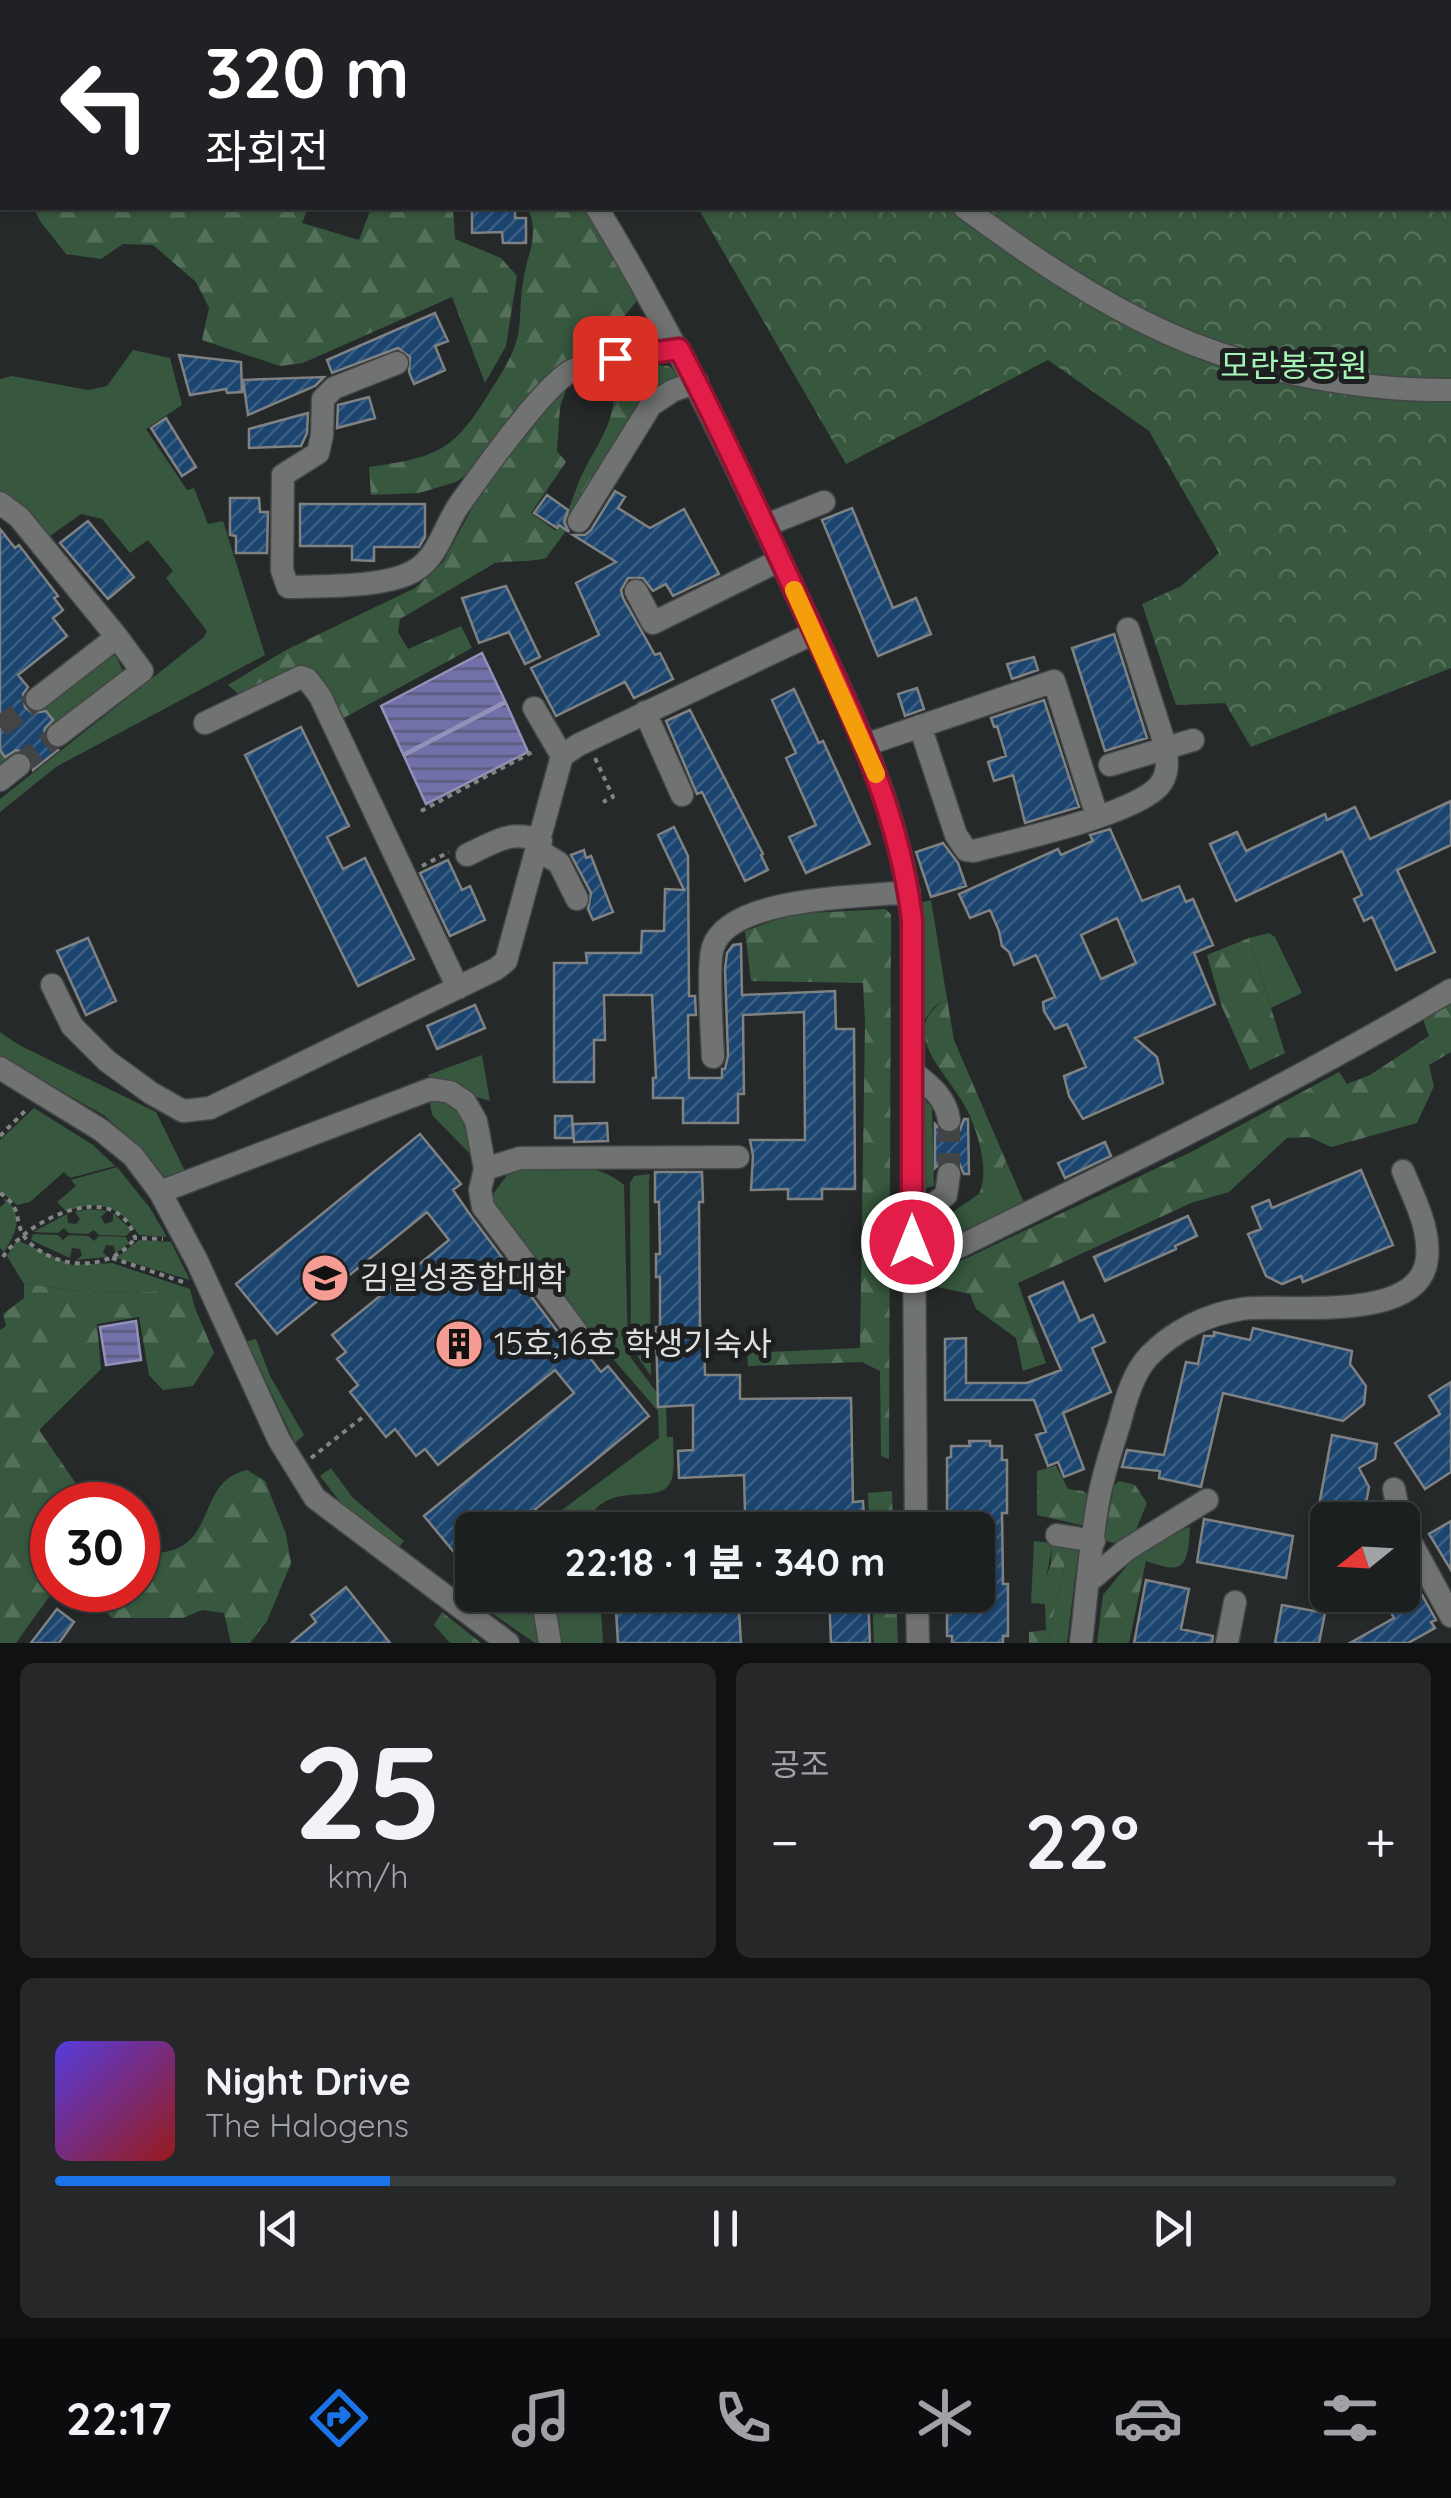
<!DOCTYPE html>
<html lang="ko">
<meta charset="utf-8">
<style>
body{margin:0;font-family:Quicksand,"Noto Sans KR",sans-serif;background:#252729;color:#f1f3f6;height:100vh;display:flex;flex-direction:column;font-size:38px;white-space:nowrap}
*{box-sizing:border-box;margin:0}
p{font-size:32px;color:#a0a2a5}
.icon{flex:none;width:55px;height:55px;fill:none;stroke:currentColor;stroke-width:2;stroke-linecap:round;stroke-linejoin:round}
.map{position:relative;height:1643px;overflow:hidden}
.details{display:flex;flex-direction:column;gap:20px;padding:20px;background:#0f1112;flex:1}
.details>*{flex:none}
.banner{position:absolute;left:0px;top:0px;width:1452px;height:210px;box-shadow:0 2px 8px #0004,0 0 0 2px #3a3d3e;background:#202124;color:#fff;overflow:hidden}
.needle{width:65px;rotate:252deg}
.controls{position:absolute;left:1310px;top:1502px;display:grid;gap:20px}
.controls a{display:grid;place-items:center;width:110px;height:110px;border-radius:15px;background:#1c1f20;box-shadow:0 2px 8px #0004,0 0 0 2px #3a3d3e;font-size:50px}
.speed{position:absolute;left:30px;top:1482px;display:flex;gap:20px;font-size:50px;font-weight:700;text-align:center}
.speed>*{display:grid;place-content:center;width:130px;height:130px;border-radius:50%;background:#1c1f20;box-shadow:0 2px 8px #0004,0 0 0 2px #3a3d3e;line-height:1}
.speed .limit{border:15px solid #d22;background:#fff;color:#111}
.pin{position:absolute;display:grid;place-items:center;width:85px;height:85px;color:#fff;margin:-42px;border-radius:20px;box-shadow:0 5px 15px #0006}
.me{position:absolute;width:110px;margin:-55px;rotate:0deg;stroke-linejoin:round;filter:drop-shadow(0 0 8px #0008)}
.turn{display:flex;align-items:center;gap:35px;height:210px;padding:0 40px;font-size:45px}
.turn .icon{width:130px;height:130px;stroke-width:2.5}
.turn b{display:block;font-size:70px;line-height:85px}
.big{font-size:75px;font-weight:800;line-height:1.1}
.details .tile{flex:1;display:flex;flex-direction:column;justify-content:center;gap:15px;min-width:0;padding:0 35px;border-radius:15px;background:#252729}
.details .dial{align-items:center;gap:0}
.dial b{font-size:130px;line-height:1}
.song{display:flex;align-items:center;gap:30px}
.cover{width:120px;height:120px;border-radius:15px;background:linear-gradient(135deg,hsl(250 70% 55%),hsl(0 70% 35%))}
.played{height:10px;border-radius:5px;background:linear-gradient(90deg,#1a73e8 25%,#3a3d3e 25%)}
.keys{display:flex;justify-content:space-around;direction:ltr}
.heat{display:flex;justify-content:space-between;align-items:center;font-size:55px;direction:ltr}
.details .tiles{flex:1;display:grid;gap:20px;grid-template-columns:1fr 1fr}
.tile:last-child{grid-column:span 2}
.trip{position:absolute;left:455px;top:1512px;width:540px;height:100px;border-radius:15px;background:#1c1f20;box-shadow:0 2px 8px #0004,0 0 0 2px #3a3d3e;font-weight:800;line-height:100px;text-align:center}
.tab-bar{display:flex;height:160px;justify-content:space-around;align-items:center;background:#0b0c0d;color:#a0a2a5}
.tab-bar .icon{width:70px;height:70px}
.tab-bar .active{color:#1a73e8}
.tab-bar b{font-size:45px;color:#f1f3f6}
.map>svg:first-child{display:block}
.grass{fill:#37583e}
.forest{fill:url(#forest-firs)}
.park{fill:url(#park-crowns)}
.water{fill:url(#water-rules);stroke:#9291b9;stroke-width:2.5}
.building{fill:url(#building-hatch);stroke:#7f8183;stroke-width:2.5;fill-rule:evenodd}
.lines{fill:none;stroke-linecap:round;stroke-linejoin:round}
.minor-tunnel{stroke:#424445;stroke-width:22;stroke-dasharray:22 11;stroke-linecap:butt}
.minor-casing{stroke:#434647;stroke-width:25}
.path{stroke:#818384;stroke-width:4;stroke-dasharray:5 5;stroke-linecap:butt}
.minor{stroke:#717272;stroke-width:22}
.route-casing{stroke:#92132f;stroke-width:25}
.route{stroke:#e11d48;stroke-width:18}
.slow{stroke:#f59e0b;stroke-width:18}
.labels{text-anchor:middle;stroke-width:10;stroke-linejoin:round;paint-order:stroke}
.park-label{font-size:32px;fill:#a6f5b6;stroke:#1d1f20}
.poi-label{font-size:32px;fill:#dedfe0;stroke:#1d1f20;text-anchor:start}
</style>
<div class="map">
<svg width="1451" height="1643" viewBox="0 0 1451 1643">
<defs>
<pattern id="forest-firs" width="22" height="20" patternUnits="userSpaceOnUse" patternTransform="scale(2.5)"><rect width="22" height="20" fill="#37583e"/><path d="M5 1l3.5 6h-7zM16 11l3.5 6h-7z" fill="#54705a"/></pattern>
<pattern id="park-crowns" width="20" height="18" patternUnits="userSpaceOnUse" patternTransform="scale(2.5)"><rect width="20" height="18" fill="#37583e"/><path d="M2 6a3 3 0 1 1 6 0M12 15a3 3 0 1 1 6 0" fill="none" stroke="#54705a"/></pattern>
<pattern id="water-rules" width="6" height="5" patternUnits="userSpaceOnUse" patternTransform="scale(2.5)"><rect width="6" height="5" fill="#7170a8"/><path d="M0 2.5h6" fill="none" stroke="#5c5c7b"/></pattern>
<pattern id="building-hatch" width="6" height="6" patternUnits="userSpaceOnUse" patternTransform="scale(2.5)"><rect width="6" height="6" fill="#1b456f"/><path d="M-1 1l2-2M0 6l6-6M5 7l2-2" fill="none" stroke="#3c5f83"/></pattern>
</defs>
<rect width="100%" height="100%" fill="#26292a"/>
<path class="grass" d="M133,350L170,358L182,405L146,429L187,490L194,488L208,524L223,521L265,655L56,767L0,812V799L204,637L207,631L166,578L173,571L148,540L130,553L102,519L81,514L50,536L9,495L0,491V379L12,376L88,390L107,386Z
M110,655L116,656L124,673L118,681L0,769V742Z
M931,900L947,999L934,1007L924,1021L920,903Z
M1269,933L1275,937L1302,993L1271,1008L1249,938Z
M0,1032L19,1045L156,1112L185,1171L163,1179L140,1149L105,1116L0,1056Z
M482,1055L490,1101L430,1083L428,1075Z
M429,1098L456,1104L470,1125L473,1157L432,1115Z
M925,1100L932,1108L934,1186L926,1188Z
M34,1108L93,1145L115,1166L70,1178L64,1172L30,1202L17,1205L0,1191V1140Z
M1006,1161L1026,1207L935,1247L928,1245L927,1239L986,1216Z
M531,1166C566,1166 597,1162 624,1185L628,1349L631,1358L666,1405L667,1437H673C673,1449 675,1466 672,1478C665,1507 619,1482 595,1510L597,1530H535L659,1438L658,1411L608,1353L603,1352L491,1205L490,1198L508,1174Z
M117,1167L150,1208L167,1237L139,1235C120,1206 99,1199 66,1211L57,1202L76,1186L71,1180Z
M650,1174L649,1181L651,1376L631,1347L630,1183L634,1176Z
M4,1198C25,1214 16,1233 4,1252L0,1248V1207L5,1203Z
M89,1209L107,1211L101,1217L105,1224L113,1221V1213L132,1230L126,1236L99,1235L94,1230L88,1234L69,1233L64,1228L58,1233L33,1232L67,1214L68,1223L76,1224L80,1219L75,1212Z
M33,1234L58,1235L63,1240L69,1235L88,1236L94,1241L99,1236L126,1237L129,1243L115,1254L114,1246L106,1245L103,1253L108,1257L76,1260L82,1255L80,1249L72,1248L70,1258L31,1240Z
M17,1240L72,1265L112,1263L190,1289L195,1308L170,1291L97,1293L24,1284L7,1256Z
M139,1240L171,1242L190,1280L116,1258Z
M256,1339L270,1376L304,1435L295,1443L247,1341Z
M331,1468L352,1497L404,1541L399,1547L341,1503L320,1476Z
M1190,1527C1188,1578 1178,1572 1134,1557L1172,1533Z
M1034,1541L1052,1543C1051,1564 1041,1584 1046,1604L1031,1603Z
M1069,1545L1079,1546L1067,1643H1047Z
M472,1572V1595H533L541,1643H535L452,1586Z
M552,1595H600L603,1643H560Z"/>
<path class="forest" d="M34,208H308L302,223L359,240L371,208H453L455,239L501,258L517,276L506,346L485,383L452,297L303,363L280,366L202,340L209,308L196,282L153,245L123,244L101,259L66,254L40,221Z
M528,208H585L640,297L605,340L562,367L482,464L456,482L419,493L371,495L369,467C439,457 454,451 491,390C502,373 513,356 518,335C521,318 520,299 523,282C527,252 540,238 528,208Z
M640,364L669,366L678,374L677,380L546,558C528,563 512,560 495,563L400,619L398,632L408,649L461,626L472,648L340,720L311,668L242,697L228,685L286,650L415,588L443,562L485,484L534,413L567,387L560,407L557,451L566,462L531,513L556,531C571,510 571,501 580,479C593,449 617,424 613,388L582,377L588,372Z
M885,909L891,914L889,1459L881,1456L880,1371L862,1362L748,1366L747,1353L860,1348L865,1022L863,983L751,981L745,931L792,914Z
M1249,938L1285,1053L1250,1070L1222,1007L1207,955Z
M947,999L954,1040L1006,1161C998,1174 1004,1188 998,1201C988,1225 949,1232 927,1239L929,1228L979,1194C990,1171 978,1132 967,1110C950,1074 893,1031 947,999Z
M1451,1003V1052L1429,1065L1434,1086L1417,1123L1331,1147L1309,1137L1287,1138L1229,1192L1191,1203L1018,1283L1046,1363L1023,1371L1016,1338L976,1309L970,1294L928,1285L935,1273L1191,1152L1339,1072L1347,1084L1370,1075L1429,1036L1423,1019Z
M24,1284L97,1293L170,1291L195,1308L214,1353L193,1386L163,1390L149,1375L139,1317L97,1324L101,1369L39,1430L86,1498V1505H52L54,1590L16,1643H0V1330L6,1326L3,1314L24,1298Z
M1056,1466L1068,1489L1083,1491L1090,1496L1085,1526L1037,1515V1471Z
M247,1470L265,1481L286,1534L291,1563L267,1621L250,1643H231L224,1613L202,1610L183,1618H112L93,1599L97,1590H138V1554C148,1553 159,1554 169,1551C216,1540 198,1481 247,1470Z
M1119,1481L1135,1485L1147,1503L1134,1535L1117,1544L1104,1540L1114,1486Z
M892,1491L893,1530H869L868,1493Z
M1052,1543L1069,1545L1047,1643H1029V1632L1046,1630L1044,1582L1051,1564Z
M1134,1557L1146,1561L1129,1643H1097L1103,1595Z
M872,1595H896L898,1643H874Z
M442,1612L481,1643H450L434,1625Z"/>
<path class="park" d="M415,0H996L1000,2H418Z
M1451,141V668L1251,747L1225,703L1176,705L1142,604L1181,586L1219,553L1149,431L1048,360L846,464L698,208H1450Z"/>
<path class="water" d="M996,0H1451V141L1450,2Z
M482,653L505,701L403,754L381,706Z
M506,703L528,752L426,804L404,756Z
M136,1321L141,1360L106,1365L100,1327Z"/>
<path class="building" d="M472,208H515V218H526V243H503L502,232L472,233Z
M435,313L448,341L435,346L445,370L414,384L409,372L410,357L398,348L332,373L327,360Z
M179,355L241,362L242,392L227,393L226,389L190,395Z
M324,377L315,386L248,415L243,380Z
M369,397L375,418L337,428L338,405Z
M308,413L307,433L301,446L249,448V429Z
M166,418L196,467L182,476L151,428Z
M615,491L625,497L618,508L650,528L684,509L719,574L673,596L666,584L653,591L643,578H628L621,590L623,598L655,655L660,653L673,679L634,698L625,682L556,716L531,668L599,635L576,583L616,562L573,535H585L591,530Z
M547,495L568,510L564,522L569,532L559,525L557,528L534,513Z
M230,498H259L260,512H268L267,553H236V536L230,535Z
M300,504H425V537L419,547H374V561L352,560V546H300Z
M852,508L893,608L916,598L931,634L878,656L822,520Z
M88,521L134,577L108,599L60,543Z
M0,529L15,548L19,545L58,596L54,598L63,610L53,618L67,636L18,675L28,687L23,694L25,707L32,713L46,711L53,720L45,728L43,738L47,745L58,750L33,770L31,757L25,752L16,750L5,757L0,750Z
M506,586L540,657L525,664L509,632L479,643L462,598Z
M1114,634L1147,738L1105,751L1072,648Z
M1034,657L1038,670L1012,679L1007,664Z
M917,688L924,709L905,716L898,694Z
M794,689L819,743L823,741L870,844L806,873L789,837L816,825L786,758L796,753L772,700Z
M1044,700L1079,807L1025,823L1013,775L994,781L988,762L1006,756L997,726L994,727L991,718Z
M690,710L763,854L761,855L768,870L745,881L702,792L697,794L666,721Z
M301,727L349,826L327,837L343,869L365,858L414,959L358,986L245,755Z
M1451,801V845L1397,870L1435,952L1396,970L1372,917L1364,921L1354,899L1362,895L1342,851L1236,901L1210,844L1237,832L1246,851L1325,814L1327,820L1355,807L1370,839Z
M674,827L688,856L689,996H695L696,1015H688L689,1078H722V1069H725L728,1056L725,969L727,953L733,945L741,944L742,995L835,991L836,1029H854L855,1189H822V1199H788V1189L751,1190L753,1156L750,1140H805L804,1012L743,1015L744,1094H738V1123H683V1098H653V1078H656L652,995H604L605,1040H594V1082H554V963H587L586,953H641L642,931H664L665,889L684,890L658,835Z
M1110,829L1142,901L1179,886L1186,902L1193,899L1213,945L1194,953L1215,1004L1135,1038L1157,1057L1163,1083L1083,1119L1069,1096L1064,1076L1086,1067L1067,1024L1055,1029L1044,1011L1043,1002L1055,997L1036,955L1014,965L1009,952L1002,946L999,931L990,910L970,918L959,894L1058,849L1061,855L1093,841L1090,835ZM1117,918L1136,963L1101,979L1081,935Z
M943,843L958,863L966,886L931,897L916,852Z
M584,850L586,858L591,856L613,912L593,920L588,909L591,893L571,855Z
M448,860L462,890L470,886L485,920L450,936L420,873Z
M88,938L116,1001L86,1015L57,951Z
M475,1005L485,1028L437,1049L427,1026Z
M555,1116H572L573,1138H555Z
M964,1119H968L969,1174H964L959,1163L952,1159L943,1161L935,1168V1124L944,1134L951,1135L960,1130Z
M607,1123L608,1141L574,1142L573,1124Z
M420,1134L461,1184L453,1190L471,1216L564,1340L571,1345H580L601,1372L608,1366L649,1416L510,1530H472V1574L424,1516L574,1393L555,1370L438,1465L425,1449L416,1456L395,1429L386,1437L350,1392L358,1385L337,1359L346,1352L332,1335L449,1240L427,1212L277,1334L236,1284Z
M1105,1142L1111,1156L1065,1178L1058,1163Z
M1361,1170L1393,1245L1303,1282L1301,1276L1282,1284L1266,1276L1248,1234L1261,1229L1252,1207L1269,1200L1272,1208Z
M655,1172H702L703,1202H699L700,1327H704L705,1375H740V1399L851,1398L853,1502L863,1501L865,1530H667L666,1517L745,1513L744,1475L679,1478L678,1451L693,1450V1405L658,1407L656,1327H660V1277H656V1254H660L659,1202H655Z
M1188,1216L1197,1236L1175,1246L1176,1249L1105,1281L1094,1257Z
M1063,1282L1080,1321L1093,1315L1105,1342L1092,1348L1111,1392L1063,1413L1084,1469L1064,1477L1058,1462L1048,1466L1036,1435L1046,1432L1034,1400H945V1339L966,1338V1383H1027L1061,1370L1029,1297Z
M1253,1328L1352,1351L1350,1364L1366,1386L1364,1404L1343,1421L1223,1393L1201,1487L1159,1478L1160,1471L1122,1467L1127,1450L1164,1455L1186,1362L1198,1364L1204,1336H1214V1332L1250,1340Z
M1451,1382V1472L1425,1489L1395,1443L1440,1414L1429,1396Z
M1332,1435L1377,1444L1375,1459L1359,1468L1369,1487L1363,1520L1317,1516Z
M969,1441H990V1446H1002V1460H1007V1513H1002L1003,1584H1008V1636H1003V1643H952V1636H947V1595H978V1530H947V1458L951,1457V1446H970Z
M1204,1519L1293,1536L1286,1578L1197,1562Z
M1451,1521V1570L1429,1534Z
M1402,1570L1418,1597L1422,1595L1436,1620L1431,1622L1435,1628L1408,1643H1350L1394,1618L1386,1604L1402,1595Z
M1146,1580L1189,1589L1181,1629L1213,1636L1212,1643H1134Z
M346,1587L390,1643H291L316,1622L311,1615Z
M615,1595H738L741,1643H618Z
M829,1595H868L870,1643H831Z
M1282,1605L1325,1613L1319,1643H1275Z
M57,1609L74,1622L59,1643H31Z"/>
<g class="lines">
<path class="minor-tunnel" d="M0,727L37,699
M19,765L58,735
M949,1120V1174"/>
<g class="minor-casing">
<path id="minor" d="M396,0L399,2
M597,208C672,331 731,455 792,585C842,693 899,800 912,920L916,1530
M965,208C1029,255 1094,300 1167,333C1250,371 1360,391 1451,390
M397,363L334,388L323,399L322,435L318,453L283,475L282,570L288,587C321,586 390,588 417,569C438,556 445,525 459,505C480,476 545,383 573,370C605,355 644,353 679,349
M0,503L19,517L117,637L37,699
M579,521L651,405L672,391L697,382
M764,526L824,502
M636,591L653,623L780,560
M534,708L562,756
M645,712L682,795
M205,723L301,677L307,679L320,696L458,988
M920,726L956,835L966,850L974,851C1015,840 1133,815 1159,786C1169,774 1167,762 1166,748L1128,629
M58,735L142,671L117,637
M865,745L1054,681L1097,816
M1110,765L1193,740
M0,780L19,765
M538,850L559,863L577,899
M467,855C495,842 510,829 541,841
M52,985L72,1026L107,1061L151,1093L183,1111L210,1108L496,969L506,961L562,756L578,745L814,633
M713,1057C712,1034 707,965 713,947C730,896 863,897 909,892
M0,1068L101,1130L133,1156L160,1192L197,1261L279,1440L315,1498L508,1643
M913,1072C929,1085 946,1097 949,1120
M485,1169L520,1158L738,1157
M160,1192L431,1089L450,1092L465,1102L476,1121L485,1169L480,1190L483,1207L576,1331
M913,1219L946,1195L949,1174
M912,1266L940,1256C1114,1171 1284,1089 1451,990
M1394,1489L1400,1520
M1402,1526L1451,1616
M1057,1535L1094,1541
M1089,1581L1126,1550L1207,1500
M542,1595L550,1643
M917,1595L918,1643
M1081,1643C1087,1593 1090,1541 1100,1492C1105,1469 1112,1447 1119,1425C1125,1403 1132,1374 1149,1356C1173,1331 1207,1314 1242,1309C1284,1303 1421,1325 1427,1258C1430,1227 1414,1199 1403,1171
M1227,1643L1235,1602"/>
</g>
<path class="path" d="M595,758L613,797L603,802
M421,811L536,750
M422,866L449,852
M0,1136L26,1110
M0,1193C25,1209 12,1223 27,1240C56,1271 111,1272 135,1238
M3,1257C25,1221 116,1175 135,1238L163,1239
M112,1258L183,1282
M311,1458L363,1417"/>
<use href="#minor" class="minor"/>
</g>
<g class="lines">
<g class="route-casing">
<path id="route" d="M615,358L679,349C723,432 761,519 801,604C848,706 899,807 912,920V1242"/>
</g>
<use href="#route" class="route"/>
<path class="slow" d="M794,590L876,774"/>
</g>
<defs>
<g id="university-disc" transform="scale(2.5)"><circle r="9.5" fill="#f59c95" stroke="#1d1f20"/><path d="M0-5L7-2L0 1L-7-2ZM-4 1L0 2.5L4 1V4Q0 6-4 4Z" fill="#111"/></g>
<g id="building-disc" transform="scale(2.5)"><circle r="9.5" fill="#f59c95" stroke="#1d1f20"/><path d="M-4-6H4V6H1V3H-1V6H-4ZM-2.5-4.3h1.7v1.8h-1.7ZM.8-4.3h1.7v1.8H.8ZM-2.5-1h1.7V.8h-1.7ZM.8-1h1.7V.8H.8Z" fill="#111"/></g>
</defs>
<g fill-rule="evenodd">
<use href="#university-disc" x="325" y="1278"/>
<use href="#building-disc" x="459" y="1344"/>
</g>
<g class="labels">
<g class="park-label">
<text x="1294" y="377">모란봉공원</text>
</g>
<g class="poi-label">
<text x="360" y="1289">김일성종합대학</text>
<text x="494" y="1355">15호,16호 학생기숙사</text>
</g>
</g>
</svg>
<div class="controls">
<a><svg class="needle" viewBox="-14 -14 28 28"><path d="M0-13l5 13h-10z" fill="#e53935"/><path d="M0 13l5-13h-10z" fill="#a0a2a5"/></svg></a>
</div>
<div class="speed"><div class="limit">30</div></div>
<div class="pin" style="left:615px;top:358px;background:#d93025"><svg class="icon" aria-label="arrive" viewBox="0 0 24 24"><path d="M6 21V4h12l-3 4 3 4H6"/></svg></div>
<svg class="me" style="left:912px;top:1242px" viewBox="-20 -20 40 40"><circle r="17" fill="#e11d48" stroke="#fff" stroke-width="3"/><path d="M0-11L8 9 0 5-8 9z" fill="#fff"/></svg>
<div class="trip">22:18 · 1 분 · 340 m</div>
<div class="banner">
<div class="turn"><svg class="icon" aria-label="left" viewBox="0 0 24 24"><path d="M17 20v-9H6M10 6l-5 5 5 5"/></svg><div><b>320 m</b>좌회전</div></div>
</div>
</div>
<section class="details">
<div class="tiles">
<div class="tile dial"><b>25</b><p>km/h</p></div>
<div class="tile"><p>공조</p>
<div class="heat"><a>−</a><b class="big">22°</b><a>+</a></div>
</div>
<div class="tile">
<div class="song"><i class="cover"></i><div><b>Night Drive</b><p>The Halogens</p></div></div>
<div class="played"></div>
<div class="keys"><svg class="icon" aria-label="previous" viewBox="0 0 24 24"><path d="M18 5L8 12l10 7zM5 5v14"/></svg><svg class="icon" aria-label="pause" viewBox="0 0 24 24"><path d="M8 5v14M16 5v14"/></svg><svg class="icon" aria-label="next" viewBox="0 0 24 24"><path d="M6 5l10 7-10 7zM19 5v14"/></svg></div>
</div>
</div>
</section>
<nav class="tab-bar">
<b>22:17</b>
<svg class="icon active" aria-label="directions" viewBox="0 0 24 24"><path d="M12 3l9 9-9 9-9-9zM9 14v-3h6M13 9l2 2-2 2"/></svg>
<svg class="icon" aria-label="music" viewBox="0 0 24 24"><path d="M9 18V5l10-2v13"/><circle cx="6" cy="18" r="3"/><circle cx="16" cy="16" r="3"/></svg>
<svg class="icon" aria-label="phone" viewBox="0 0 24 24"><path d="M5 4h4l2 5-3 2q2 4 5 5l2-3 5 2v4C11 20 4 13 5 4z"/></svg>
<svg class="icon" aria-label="climate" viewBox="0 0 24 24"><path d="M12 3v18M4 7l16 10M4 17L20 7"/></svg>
<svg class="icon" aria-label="car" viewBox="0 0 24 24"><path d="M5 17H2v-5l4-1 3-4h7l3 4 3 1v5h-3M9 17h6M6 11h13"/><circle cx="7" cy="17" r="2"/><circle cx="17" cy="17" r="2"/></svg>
<svg class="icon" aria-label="filters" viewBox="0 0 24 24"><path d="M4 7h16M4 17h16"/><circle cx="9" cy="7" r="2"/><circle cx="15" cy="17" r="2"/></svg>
</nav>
